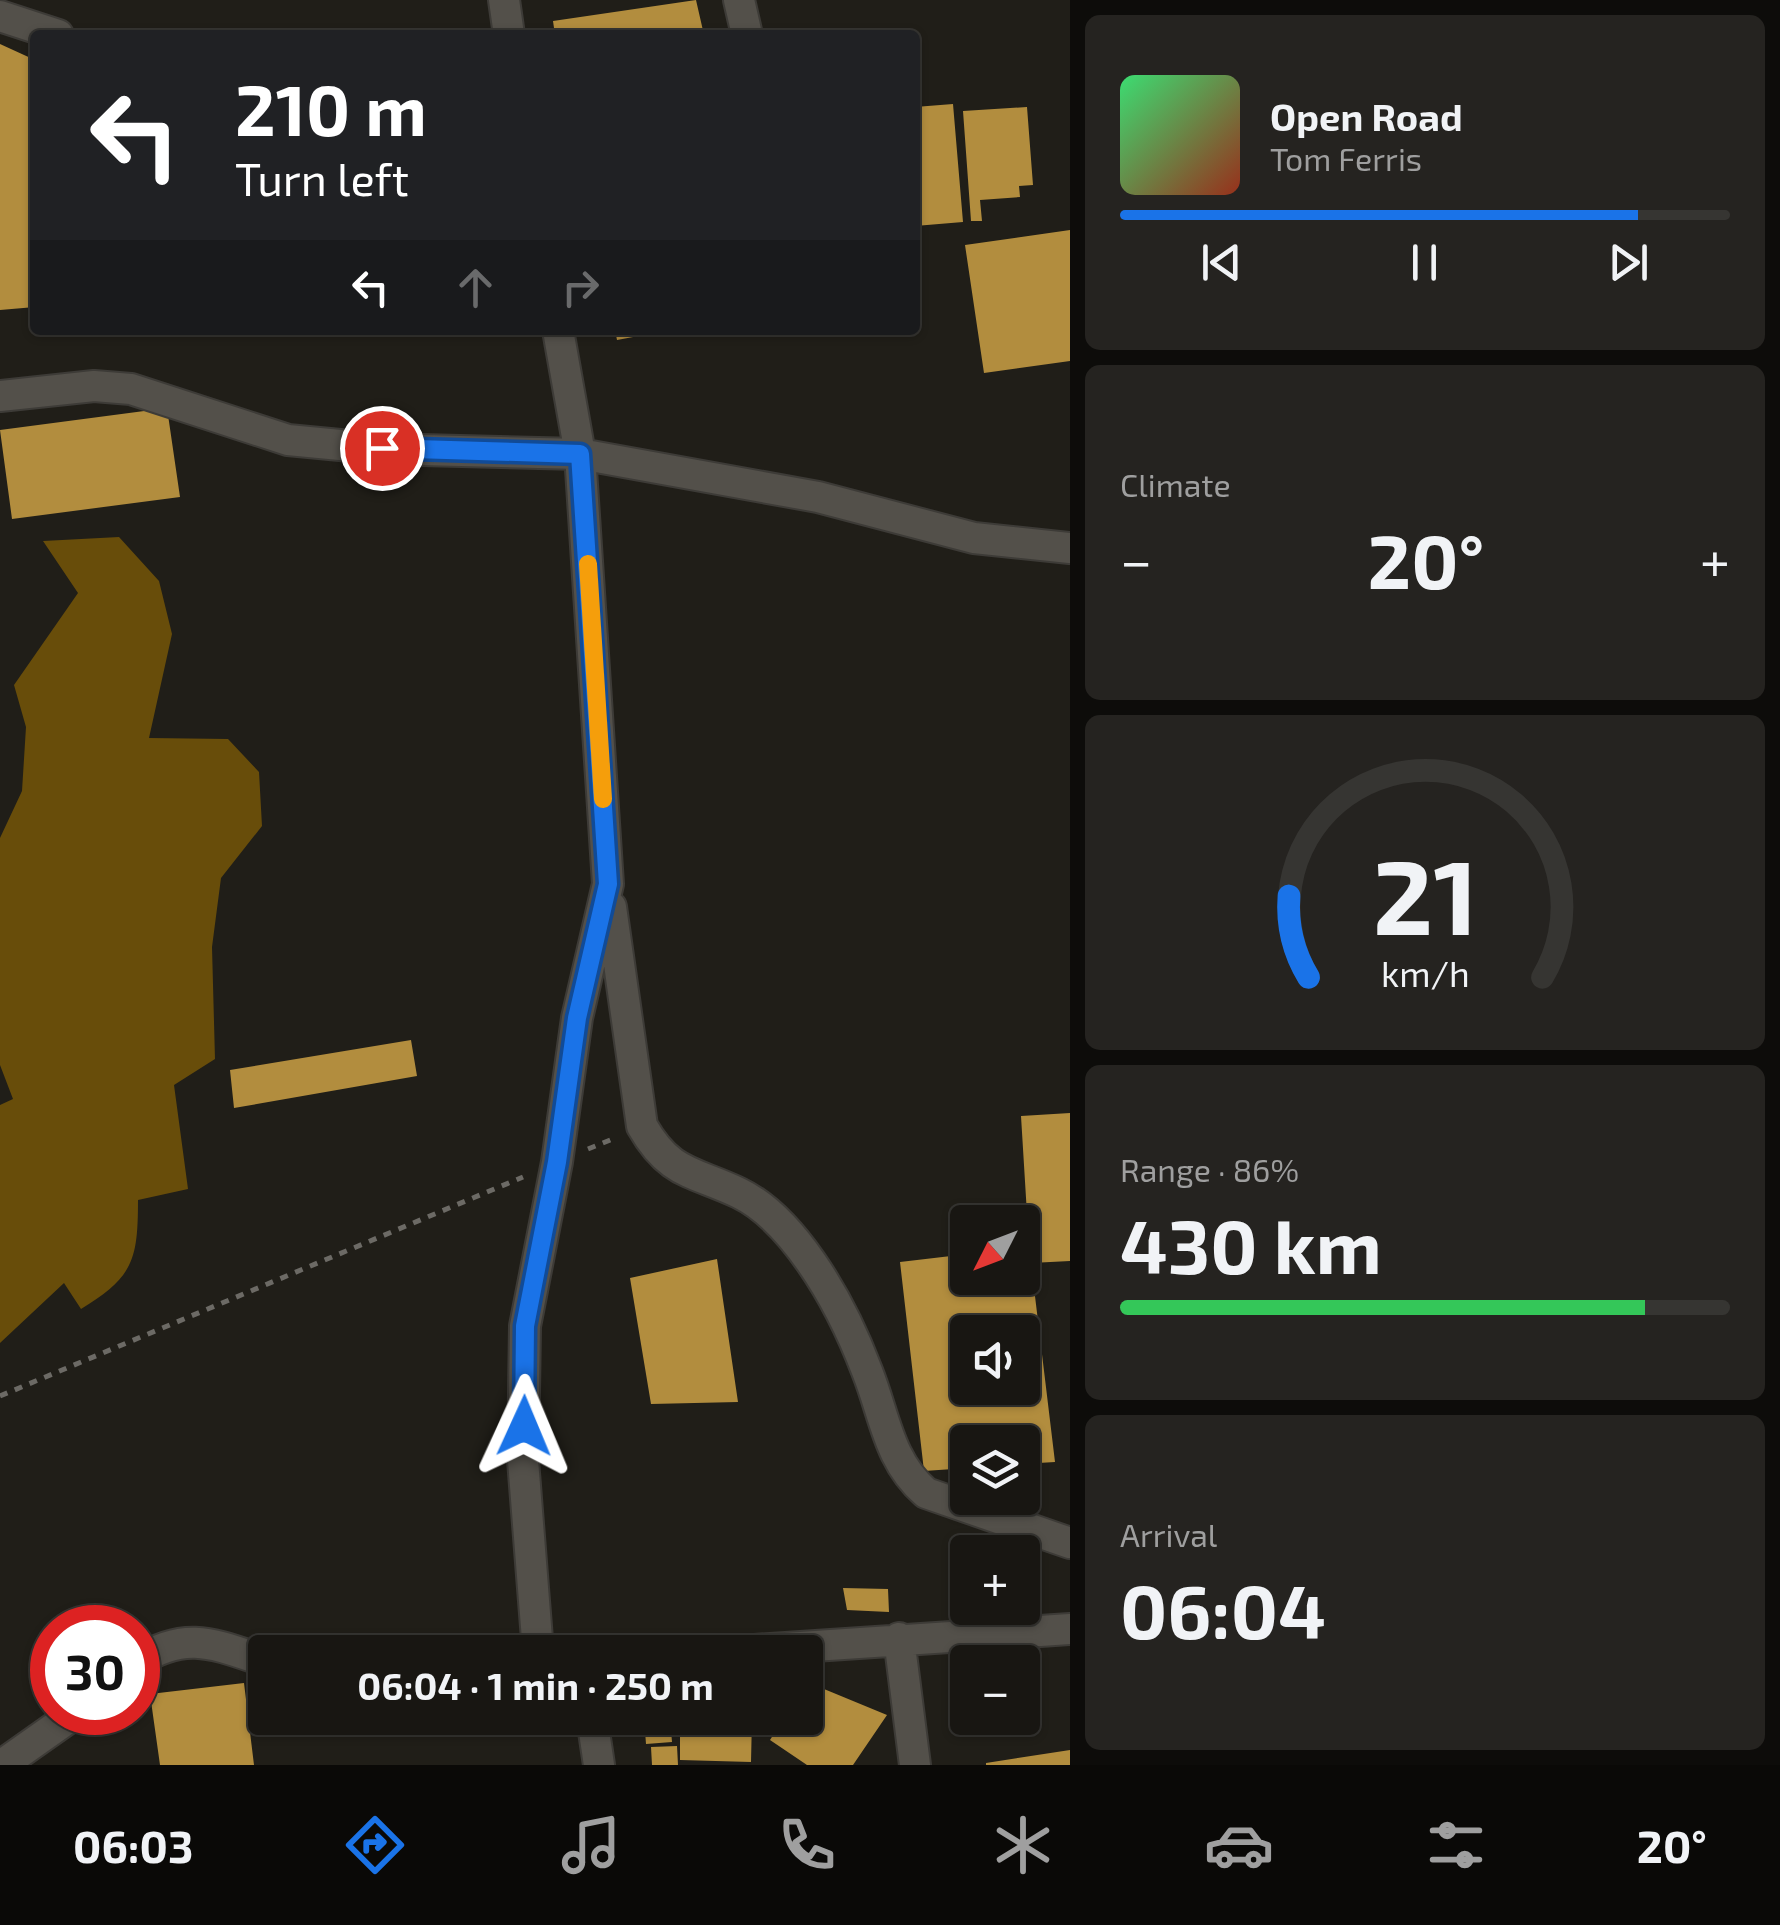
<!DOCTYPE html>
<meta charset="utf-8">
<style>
body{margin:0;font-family:"Exo 2",sans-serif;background:#252320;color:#f1f3f6;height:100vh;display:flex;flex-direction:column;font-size:38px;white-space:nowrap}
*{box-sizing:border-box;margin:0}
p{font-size:32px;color:#9f9f9f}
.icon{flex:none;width:55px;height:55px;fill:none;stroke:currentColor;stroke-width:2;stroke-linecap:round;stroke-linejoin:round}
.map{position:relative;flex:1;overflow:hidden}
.drawer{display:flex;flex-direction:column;gap:15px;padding:15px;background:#0d0c0a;width:710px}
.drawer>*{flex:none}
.top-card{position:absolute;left:30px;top:30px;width:890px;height:305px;border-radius:10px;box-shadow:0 2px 8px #0004,0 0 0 2px #363532;background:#202124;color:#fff;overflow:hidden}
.needle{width:65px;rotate:228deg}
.buttons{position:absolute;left:950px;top:1205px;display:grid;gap:20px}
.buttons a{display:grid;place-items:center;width:90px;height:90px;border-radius:10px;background:#181612;box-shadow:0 2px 8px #0004,0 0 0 2px #363532;font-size:50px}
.speed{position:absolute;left:30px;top:1605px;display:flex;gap:20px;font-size:50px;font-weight:700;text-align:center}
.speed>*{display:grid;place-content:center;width:130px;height:130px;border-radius:50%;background:#181612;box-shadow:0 2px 8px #0004,0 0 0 2px #363532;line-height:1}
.speed .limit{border:15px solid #d22;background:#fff;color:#111}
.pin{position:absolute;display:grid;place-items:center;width:85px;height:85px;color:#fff;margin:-42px;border:5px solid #fff;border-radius:50%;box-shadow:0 2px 10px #0007}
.me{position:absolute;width:110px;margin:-55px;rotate:1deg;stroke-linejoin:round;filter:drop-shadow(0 0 8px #0008)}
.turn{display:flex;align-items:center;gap:35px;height:210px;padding:0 40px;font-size:45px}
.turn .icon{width:130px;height:130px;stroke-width:2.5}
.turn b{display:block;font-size:70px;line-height:85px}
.lanes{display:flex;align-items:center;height:95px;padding:0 40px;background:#0003;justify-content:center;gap:50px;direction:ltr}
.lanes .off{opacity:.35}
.big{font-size:75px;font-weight:700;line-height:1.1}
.drawer .card{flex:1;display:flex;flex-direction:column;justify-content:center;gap:15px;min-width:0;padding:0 35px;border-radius:15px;background:#252320}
.drawer .dial{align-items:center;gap:0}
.dial svg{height:260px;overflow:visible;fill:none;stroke:#363532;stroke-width:7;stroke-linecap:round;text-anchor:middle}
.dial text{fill:#f1f3f6;stroke:none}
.song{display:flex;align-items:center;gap:30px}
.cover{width:120px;height:120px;border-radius:15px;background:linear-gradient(135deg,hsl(140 70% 55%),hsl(10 70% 35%))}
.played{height:10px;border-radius:5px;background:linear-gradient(90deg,#1a73e8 85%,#363532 85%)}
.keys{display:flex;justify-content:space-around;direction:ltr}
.heat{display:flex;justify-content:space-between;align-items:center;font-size:55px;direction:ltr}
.charge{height:15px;border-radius:8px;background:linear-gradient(90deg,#34c759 86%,#363532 0)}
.trip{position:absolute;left:248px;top:1635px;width:575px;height:100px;border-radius:10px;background:#181612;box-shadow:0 2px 8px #0004,0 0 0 2px #363532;font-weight:700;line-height:100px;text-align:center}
.tab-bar{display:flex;height:160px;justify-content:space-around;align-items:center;background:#0a0907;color:#9f9f9f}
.tab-bar .icon{width:70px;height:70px}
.tab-bar .selected{color:#1a73e8}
.tab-bar b{font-size:45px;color:#f1f3f6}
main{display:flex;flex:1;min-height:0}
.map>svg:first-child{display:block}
.water{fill:#684d0a}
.building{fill:#b28d3e;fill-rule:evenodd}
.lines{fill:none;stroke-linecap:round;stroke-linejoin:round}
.minor-casing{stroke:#3d3b37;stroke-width:34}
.path{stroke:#6c6a65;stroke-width:5;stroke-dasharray:8 8;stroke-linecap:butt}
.minor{stroke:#53504a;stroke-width:30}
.route-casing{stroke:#114b97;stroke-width:25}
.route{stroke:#1a73e8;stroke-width:18}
.slow{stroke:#f59e0b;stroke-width:18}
</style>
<main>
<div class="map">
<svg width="1070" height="1765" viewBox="0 0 1070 1765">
<rect width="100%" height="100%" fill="#201e18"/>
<path class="water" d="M119,537L159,581L172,634L149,738L228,739L259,772L262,826L221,878L212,947L215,1059L174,1085L188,1189L138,1200C138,1261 133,1277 81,1309L64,1283L0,1343V1105L13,1099L0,1065V838L22,791L26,727L14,685L78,593L43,541Z"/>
<path class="building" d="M696,0L704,35H555L553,21Z
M0,44L35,60V307L0,310Z
M953,104L963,222L915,226V107Z
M1027,107L1033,185L1019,186L1020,197L980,200L982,221H971L963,111Z
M1070,230V361L984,373L965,245Z
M615,330H659L660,332L617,340Z
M167,408L180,497L12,519L0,430Z
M411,1040L417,1076L234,1108L230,1070Z
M1070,1113V1261L1031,1263L1055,1462L1022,1464V1442H968V1468L924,1471L900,1262L968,1254V1278H1022V1247H1029L1021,1116ZM968,1332H1022V1388H968Z
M717,1259L738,1402L651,1404L630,1278Z
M843,1588L888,1589L889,1612L847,1610Z
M807,1682L887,1715L853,1765H807L770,1740L784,1718H805Z
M244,1683L254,1765H160L150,1694Z
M644,1718H670L672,1742L646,1744Z
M680,1718H752L751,1762L680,1760Z
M677,1746L678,1765H652L651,1747Z
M1070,1750V1765H986V1763Z"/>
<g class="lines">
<g class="minor-casing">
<path id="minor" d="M504,0L509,35
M739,0L747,35
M0,16L58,35
M0,396L94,386L131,389L288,440L382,449L580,454L818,497L974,538L1070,548
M611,907L642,1126C670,1175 693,1171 739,1193C768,1207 793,1236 811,1262C834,1295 853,1334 867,1371C885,1416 888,1460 926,1493L1070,1543
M899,1638L915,1765
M538,1652L523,1460L525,1326L557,1162L577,1018L608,884L580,454L558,330
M725,1652L1070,1629
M138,1661C186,1630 214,1644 265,1661
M592,1718L599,1765
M2,1765L77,1712"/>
</g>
<path class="path" d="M588,1149L615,1138
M0,1396L523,1177"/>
<use href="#minor" class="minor"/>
</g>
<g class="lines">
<g class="route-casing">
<path id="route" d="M382,448L580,454L608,884L577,1018L557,1162L525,1326L524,1426"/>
</g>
<use href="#route" class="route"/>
<path class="slow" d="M588,564L603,799"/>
</g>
</svg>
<div class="buttons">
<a><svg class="needle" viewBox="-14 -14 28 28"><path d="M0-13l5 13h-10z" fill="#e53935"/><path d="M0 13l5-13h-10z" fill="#9f9f9f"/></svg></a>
<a><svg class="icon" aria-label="sound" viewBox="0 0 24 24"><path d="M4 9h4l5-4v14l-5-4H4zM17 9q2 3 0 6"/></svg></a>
<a><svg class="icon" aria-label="layers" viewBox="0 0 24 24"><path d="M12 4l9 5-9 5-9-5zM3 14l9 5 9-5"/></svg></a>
<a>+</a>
<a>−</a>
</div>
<div class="speed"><div class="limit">30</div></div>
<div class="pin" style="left:382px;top:448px;background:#d93025"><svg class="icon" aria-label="arrive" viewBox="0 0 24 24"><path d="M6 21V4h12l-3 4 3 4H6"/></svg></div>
<svg class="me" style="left:524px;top:1426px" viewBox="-20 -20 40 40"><path d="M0-17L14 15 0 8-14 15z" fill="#1a73e8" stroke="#fff" stroke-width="4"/></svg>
<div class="trip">06:04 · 1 min · 250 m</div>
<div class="top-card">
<div class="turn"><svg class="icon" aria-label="left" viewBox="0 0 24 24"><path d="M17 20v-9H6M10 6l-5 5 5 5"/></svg><div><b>210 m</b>Turn left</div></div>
<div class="lanes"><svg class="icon" aria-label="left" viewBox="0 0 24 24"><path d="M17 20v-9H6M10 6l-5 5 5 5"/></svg><svg class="icon off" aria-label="ahead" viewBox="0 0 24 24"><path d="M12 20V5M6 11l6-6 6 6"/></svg><svg class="icon off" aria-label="right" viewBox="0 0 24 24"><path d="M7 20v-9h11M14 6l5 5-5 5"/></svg></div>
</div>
</div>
<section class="drawer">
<div class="card">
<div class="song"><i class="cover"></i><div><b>Open Road</b><p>Tom Ferris</p></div></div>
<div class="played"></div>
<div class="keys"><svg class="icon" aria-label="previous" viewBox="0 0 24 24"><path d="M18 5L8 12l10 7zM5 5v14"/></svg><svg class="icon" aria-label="pause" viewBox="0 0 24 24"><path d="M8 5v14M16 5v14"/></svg><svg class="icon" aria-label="next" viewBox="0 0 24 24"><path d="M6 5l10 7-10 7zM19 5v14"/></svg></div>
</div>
<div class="card"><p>Climate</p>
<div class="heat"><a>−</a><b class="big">20°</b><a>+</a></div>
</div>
<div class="card dial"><svg viewBox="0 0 100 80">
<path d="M14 69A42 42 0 1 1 86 69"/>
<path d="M14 69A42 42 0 0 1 8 44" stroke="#1a73e8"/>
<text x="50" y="56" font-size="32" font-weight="700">21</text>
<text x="50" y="72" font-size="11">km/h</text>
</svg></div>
<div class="card"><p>Range · 86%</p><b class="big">430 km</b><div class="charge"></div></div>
<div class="card"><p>Arrival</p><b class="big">06:04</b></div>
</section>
</main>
<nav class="tab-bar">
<b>06:03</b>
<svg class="icon selected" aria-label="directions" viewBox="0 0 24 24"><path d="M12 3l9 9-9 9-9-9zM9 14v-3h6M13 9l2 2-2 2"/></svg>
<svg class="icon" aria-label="music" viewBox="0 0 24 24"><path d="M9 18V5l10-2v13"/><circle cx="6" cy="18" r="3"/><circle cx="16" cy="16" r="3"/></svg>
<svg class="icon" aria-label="phone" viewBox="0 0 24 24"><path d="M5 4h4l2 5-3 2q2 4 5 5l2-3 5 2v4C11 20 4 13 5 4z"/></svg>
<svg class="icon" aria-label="climate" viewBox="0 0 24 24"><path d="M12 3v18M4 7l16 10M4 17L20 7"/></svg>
<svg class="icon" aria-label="car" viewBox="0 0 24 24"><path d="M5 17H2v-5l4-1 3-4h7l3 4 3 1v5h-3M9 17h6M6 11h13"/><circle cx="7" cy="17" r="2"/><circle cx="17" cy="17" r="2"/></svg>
<svg class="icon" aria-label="filters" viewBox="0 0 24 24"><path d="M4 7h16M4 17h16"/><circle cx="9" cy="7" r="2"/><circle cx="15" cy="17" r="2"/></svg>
<b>20°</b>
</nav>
